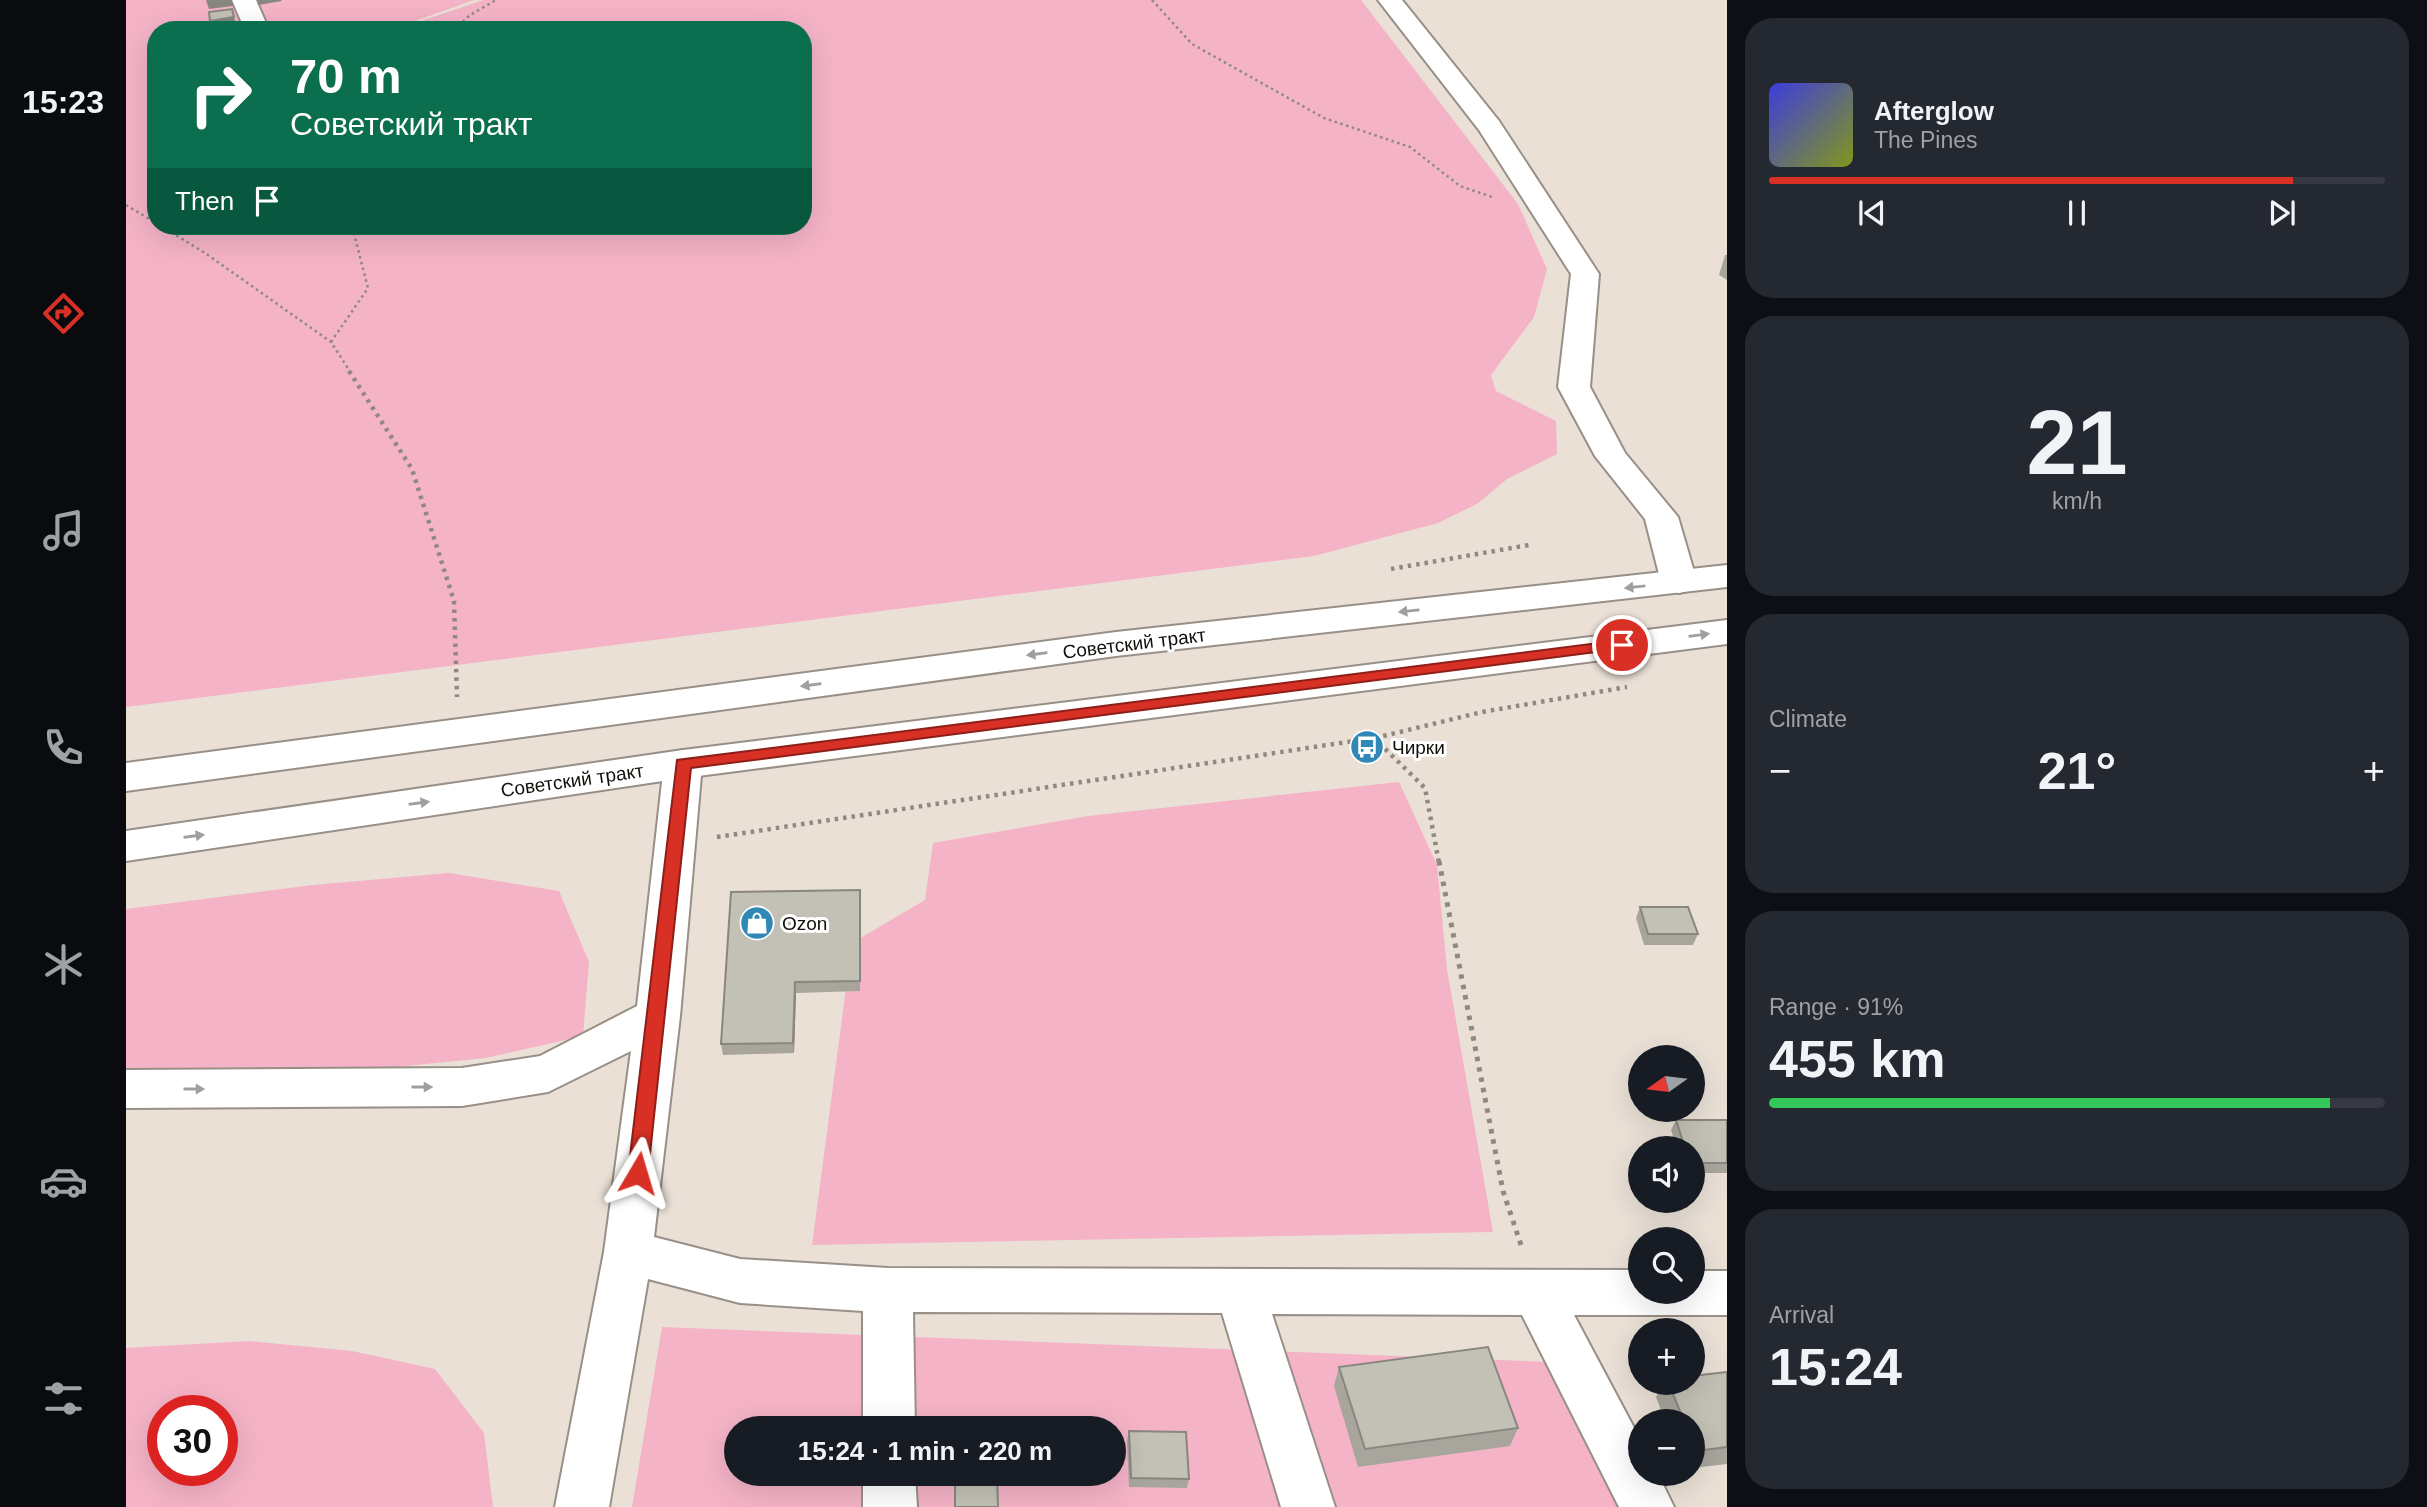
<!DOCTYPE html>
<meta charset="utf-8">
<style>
body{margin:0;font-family:Helvetica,sans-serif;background:#242831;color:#f1f3f6;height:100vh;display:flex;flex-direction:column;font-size:26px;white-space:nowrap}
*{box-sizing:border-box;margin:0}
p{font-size:23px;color:#9ea1a6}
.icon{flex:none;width:38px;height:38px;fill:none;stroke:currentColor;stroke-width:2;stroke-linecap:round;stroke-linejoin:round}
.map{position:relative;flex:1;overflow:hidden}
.details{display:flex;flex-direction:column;gap:18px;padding:18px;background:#0d0f14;width:700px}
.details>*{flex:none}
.guide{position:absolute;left:21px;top:21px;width:665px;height:214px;border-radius:28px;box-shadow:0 7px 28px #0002;background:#0b6e4f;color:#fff;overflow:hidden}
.needle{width:46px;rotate:256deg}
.fabs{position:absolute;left:1502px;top:1045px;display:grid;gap:14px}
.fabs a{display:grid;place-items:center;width:77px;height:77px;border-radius:50%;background:#171b24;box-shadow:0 7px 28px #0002;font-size:35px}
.speed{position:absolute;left:21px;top:1395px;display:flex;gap:14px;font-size:35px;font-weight:700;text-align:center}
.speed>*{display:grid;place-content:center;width:91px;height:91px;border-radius:50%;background:#171b24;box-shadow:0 7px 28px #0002;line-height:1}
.speed .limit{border:10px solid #d22;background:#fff;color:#111}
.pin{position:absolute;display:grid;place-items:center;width:60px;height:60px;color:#fff;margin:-30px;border:4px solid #fff;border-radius:50%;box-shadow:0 2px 7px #0007}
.me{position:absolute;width:77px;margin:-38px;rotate:7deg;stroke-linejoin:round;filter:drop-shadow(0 0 5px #0008)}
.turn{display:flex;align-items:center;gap:24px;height:147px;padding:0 28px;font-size:32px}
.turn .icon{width:91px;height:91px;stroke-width:2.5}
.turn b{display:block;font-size:49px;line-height:60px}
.then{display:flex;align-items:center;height:66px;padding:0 28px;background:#0003;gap:14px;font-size:26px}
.big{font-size:52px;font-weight:700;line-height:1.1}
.details .tile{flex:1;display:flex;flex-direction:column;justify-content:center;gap:10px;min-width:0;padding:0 24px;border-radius:28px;background:#242831}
.details .dial{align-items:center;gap:0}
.dial b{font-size:91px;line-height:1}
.song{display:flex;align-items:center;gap:21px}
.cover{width:84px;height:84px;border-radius:10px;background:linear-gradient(135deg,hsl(240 70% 55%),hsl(70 70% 35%))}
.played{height:7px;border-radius:4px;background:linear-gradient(90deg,#d93025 85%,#363941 85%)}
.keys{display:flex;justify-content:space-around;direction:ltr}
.heat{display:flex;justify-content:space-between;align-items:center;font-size:38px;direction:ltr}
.charge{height:10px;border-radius:5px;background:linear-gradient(90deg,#34c759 91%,#363941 0)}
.trip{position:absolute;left:598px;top:1416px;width:402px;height:70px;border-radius:35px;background:#171b24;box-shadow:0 7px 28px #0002;font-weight:700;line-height:70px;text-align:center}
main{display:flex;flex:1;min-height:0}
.tab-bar{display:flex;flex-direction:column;width:126px;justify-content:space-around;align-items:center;background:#090b0e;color:#9ea1a6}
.tab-bar .icon{width:49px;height:49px}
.tab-bar .active{color:#d93025}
.tab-bar b{font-size:32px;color:#f1f3f6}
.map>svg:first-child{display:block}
.green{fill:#f5b3c7;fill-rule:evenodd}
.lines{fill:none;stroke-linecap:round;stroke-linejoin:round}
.minor-casing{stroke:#988f86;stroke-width:4}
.highway-casing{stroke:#988f86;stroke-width:4}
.path-far2{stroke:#908981;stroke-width:2.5;stroke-dasharray:2.5 3.5;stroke-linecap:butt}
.path-far1{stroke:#908981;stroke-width:4.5;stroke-dasharray:3.5 5;stroke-linecap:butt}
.path{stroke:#908981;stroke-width:5;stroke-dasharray:4.5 6;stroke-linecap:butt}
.minor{fill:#fff;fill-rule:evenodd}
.highway{fill:#fff;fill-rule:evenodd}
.wall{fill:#a8a69c}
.shaded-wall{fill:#88877f}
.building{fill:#c3c1b5;stroke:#88877f;stroke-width:2}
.oneway{fill:#a09f9d}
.route{fill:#d93025;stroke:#8d1f18;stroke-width:2}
.labels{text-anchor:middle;stroke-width:6;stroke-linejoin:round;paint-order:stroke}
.street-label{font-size:19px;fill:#120f0b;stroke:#fff}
.poi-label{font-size:19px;fill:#120f0b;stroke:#fff;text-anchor:start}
</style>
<main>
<nav class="tab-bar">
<b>15:23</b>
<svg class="icon active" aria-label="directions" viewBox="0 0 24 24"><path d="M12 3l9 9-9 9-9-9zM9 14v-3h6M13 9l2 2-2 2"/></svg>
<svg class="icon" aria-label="music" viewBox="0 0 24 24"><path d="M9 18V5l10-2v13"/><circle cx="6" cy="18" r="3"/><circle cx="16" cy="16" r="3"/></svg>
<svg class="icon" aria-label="phone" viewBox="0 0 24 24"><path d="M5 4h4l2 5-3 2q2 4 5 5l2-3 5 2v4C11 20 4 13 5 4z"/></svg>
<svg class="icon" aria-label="climate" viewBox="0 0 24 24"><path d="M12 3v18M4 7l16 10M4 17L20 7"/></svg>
<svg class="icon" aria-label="car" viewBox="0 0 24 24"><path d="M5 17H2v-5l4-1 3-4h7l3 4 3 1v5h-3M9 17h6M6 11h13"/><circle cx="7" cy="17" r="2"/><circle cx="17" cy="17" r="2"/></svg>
<svg class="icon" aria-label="filters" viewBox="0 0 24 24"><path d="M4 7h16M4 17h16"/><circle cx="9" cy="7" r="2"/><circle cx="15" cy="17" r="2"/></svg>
</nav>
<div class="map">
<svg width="1601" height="1507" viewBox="0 0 1601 1507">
<rect width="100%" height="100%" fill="#eae0d6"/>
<path class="green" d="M0,0H348L264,30H30V226H677V30H269L357,0H1235L1392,204L1421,269L1408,317L1365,375L1370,391L1430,421L1431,454L1381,479L1351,504L1312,523L1188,556L0,707Z
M1273,782L1311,865L1321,969L1367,1232L686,1245L726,943L799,900L807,843L962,816Z
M323,873L433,891L463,962L457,1036L360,1058L220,1072L0,1069V909L187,885Z
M536,1327L1423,1362L1497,1507H506ZM611,1428H989V1474H611Z
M122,1341L226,1351L309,1369L358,1433L367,1507H0V1348ZM96,1410V1470H37V1410Z"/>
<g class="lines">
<g class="minor-casing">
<path id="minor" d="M106,0H130L143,30H119Z
M1252,0H1276L1373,121L1473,274L1464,387L1499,453L1552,517L1571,582L1565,590L1553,593L1541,590L1535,582L1519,519L1469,456L1432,387L1445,274L1353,130Z
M557,750L571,754L576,764L554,1016L528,1237L614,1259L762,1268L1514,1270V1292H1566V1271H1601V1315H1448L1514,1439V1474H1532L1548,1507H1493L1396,1315L1146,1314L1209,1507H1155L1096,1313L787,1312L789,1428H737V1311L614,1303L522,1279L483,1507H429L478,1252L505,1051L422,1092L336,1106L0,1108V1070L336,1068L414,1056L511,1006L538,764L543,754Z
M737,1474H789L791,1507H737Z"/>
</g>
<g class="highway-casing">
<path id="highway" d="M1601,565V587L990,656L0,791V763L990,632Z
M1601,620V644L557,778L0,861V831L557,750Z"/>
</g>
<path class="path-far2" d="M1026,0L1066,44L1198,118L1284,147L1334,186L1369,198
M328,30L344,15L370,0
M0,205L30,223
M35,226L79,253L205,342L225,373
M205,342L242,288L226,226"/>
<path class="path-far1" d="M223,371L286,469L328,601L331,697
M1265,569L1403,545
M1249,738L1356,712L1501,687
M591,837L1248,738L1299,788L1313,863"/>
<path class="path" d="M1313,861L1377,1191L1396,1248"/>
<use href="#minor" class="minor"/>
<use href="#highway" class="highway"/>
</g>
<path class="wall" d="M1599,255H1601V280L1593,275Z
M734,890V991L670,993L668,1053L597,1055L595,1044Z
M1514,907L1572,934L1567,945H1518L1510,918Z
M1550,1120H1601V1173H1566V1148H1551L1545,1130Z
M1213,1367L1392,1428L1384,1446L1232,1467L1208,1386Z
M1601,1372V1464L1566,1468V1421H1539L1530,1397L1538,1382H1566Z
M1003,1431L1063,1479L1061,1488L1003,1487L1001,1441Z"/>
<path class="shaded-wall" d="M80,0H106L107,6L83,9Z
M131,0H155L156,1L132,5Z
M108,17L110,26L87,30L84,21Z
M669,982L670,993L668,1053L667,1043Z"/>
<path class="building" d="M106,9L108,17L84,21L83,12Z
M161,25L163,30H145L144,28Z
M734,890V981L669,982L667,1043L595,1044L605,892Z
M1514,907H1562L1572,934H1522Z
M1550,1120H1601V1163H1566V1148H1559Z
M1362,1347L1392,1428L1239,1449L1213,1367Z
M1601,1372V1447L1570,1451L1566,1441V1421H1558L1542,1382H1566V1376Z
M1003,1431L1060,1432L1063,1479L1005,1478Z
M829,1474H871L872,1507H829Z"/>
<defs><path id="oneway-solid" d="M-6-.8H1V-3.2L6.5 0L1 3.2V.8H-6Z" transform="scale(1.75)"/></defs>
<g class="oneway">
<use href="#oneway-solid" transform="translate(1509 587) rotate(174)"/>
<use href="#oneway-solid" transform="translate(1283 611) rotate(174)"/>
<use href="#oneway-solid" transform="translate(1573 635) rotate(-7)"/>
<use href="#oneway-solid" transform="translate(911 654) rotate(172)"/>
<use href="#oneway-solid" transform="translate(685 685) rotate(172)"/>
<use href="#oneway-solid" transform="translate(293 803) rotate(-8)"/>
<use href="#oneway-solid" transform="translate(68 836) rotate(-8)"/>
<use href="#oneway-solid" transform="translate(296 1087)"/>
<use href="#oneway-solid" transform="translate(68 1089)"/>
</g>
<path class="route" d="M1496,640L1504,645L1501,648L565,768L522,1173L519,1179H505L502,1173L551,760Z"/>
<defs>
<g id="bus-disc" transform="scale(1.75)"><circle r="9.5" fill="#3088b6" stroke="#fff"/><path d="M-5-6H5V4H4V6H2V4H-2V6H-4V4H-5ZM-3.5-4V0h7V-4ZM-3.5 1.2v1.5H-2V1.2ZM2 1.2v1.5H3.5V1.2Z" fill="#fff"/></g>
<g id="shop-disc" transform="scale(1.75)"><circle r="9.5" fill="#3088b6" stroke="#fff"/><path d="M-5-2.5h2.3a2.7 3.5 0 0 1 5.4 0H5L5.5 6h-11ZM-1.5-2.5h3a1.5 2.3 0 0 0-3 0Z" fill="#fff"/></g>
</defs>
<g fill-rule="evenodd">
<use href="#bus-disc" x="1241" y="747"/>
<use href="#shop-disc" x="631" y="923"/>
</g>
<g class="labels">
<g class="street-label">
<text transform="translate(1008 643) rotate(-7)" y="7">Советский тракт</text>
<text transform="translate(446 780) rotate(-8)" y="7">Советский тракт</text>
</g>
<g class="poi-label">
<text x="1266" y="754">Чирки</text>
<text x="656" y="930">Ozon</text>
</g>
</g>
</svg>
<div class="fabs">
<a><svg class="needle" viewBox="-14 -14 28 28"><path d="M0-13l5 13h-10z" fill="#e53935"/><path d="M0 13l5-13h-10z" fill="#9ea1a6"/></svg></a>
<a><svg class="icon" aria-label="sound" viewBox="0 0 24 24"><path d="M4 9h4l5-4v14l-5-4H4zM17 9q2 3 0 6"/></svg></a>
<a><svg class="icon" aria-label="search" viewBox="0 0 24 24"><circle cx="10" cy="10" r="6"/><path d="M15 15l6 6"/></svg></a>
<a>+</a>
<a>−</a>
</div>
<div class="speed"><div class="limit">30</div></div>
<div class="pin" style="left:1496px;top:645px;background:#d93025"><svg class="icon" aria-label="arrive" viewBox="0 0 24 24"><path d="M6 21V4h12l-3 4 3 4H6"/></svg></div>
<svg class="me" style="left:512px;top:1173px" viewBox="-20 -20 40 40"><path d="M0-17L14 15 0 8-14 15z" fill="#d93025" stroke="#fff" stroke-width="4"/></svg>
<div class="trip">15:24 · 1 min · 220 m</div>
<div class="guide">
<div class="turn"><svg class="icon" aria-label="right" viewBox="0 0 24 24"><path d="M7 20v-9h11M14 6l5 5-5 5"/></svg><div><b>70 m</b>Советский тракт</div></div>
<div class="then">Then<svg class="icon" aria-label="arrive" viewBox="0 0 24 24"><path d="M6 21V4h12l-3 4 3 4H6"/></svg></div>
</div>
</div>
<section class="details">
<div class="tile">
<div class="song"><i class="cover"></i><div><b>Afterglow</b><p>The Pines</p></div></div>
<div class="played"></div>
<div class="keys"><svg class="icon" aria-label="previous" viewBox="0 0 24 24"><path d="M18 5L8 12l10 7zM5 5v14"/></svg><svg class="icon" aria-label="pause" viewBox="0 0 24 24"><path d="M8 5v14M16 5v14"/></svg><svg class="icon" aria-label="next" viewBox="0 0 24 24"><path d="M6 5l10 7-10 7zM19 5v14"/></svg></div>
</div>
<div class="tile dial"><b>21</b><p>km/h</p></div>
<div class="tile"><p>Climate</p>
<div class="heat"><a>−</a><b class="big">21°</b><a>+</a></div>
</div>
<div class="tile"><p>Range · 91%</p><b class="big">455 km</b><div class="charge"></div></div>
<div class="tile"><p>Arrival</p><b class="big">15:24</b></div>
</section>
</main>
